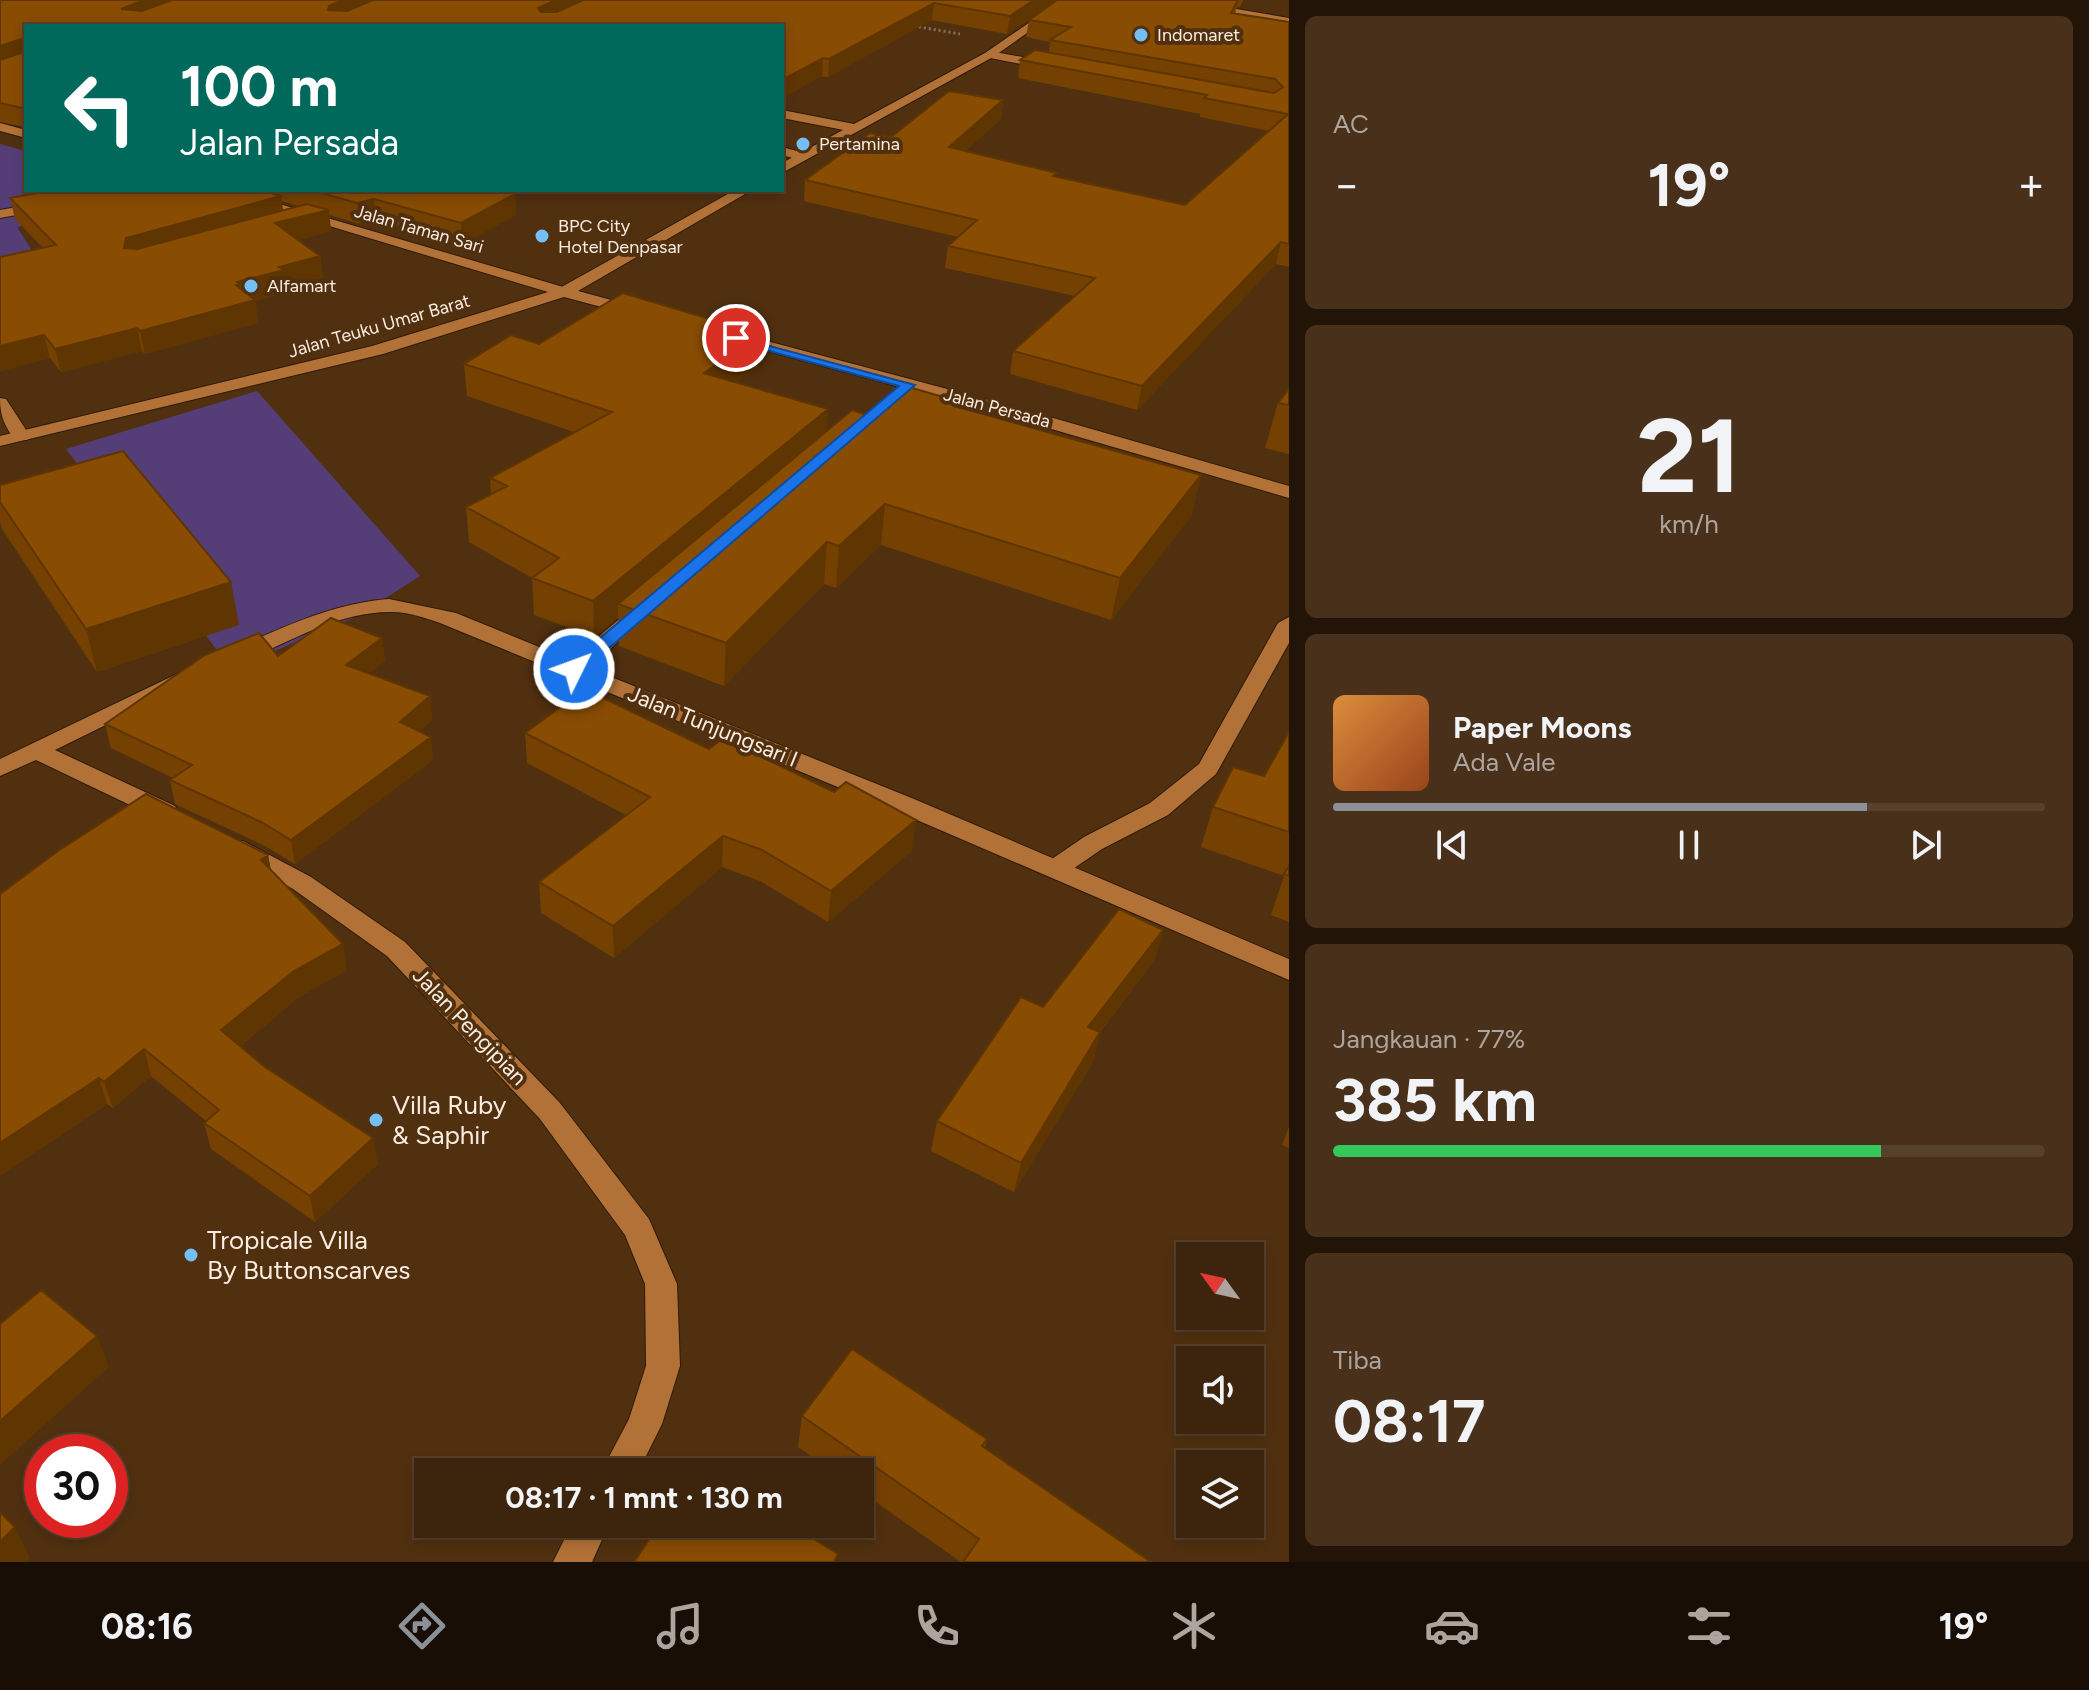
<!DOCTYPE html>
<html lang="id">
<meta charset="utf-8">
<style>
body{margin:0;font-family:Figtree,sans-serif;background:#48301a;color:#f1f3f6;height:100vh;display:flex;flex-direction:column;font-size:30px;white-space:nowrap}
*{box-sizing:border-box;margin:0}
p{font-size:26px;color:#ada49d}
.icon{flex:none;width:44px;height:44px;fill:none;stroke:currentColor;stroke-width:2;stroke-linecap:round;stroke-linejoin:round}
.map{position:relative;flex:1;overflow:hidden}
.details{display:flex;flex-direction:column;gap:16px;padding:16px;background:#221407;width:800px}
.details>*{flex:none}
.guide{position:absolute;left:24px;top:24px;width:760px;height:168px;border-radius:0px;box-shadow:0 4px 12px #0003,0 0 0 2px #56412d;background:#00695c;color:#fff;overflow:hidden}
.needle{width:52px;rotate:303deg}
.buttons{position:absolute;left:1176px;top:1242px;display:grid;gap:16px}
.buttons a{display:grid;place-items:center;width:88px;height:88px;border-radius:0px;background:#3d240c;box-shadow:0 4px 12px #0003,0 0 0 2px #56412d;font-size:40px}
.speed{position:absolute;left:24px;top:1434px;display:flex;gap:16px;font-size:40px;font-weight:700;text-align:center}
.speed>*{display:grid;place-content:center;width:104px;height:104px;border-radius:50%;background:#3d240c;box-shadow:0 4px 12px #0003,0 0 0 2px #56412d;line-height:1}
.speed .limit{border:12px solid #d22;background:#fff;color:#111}
.pin{position:absolute;display:grid;place-items:center;width:68px;height:68px;color:#fff;margin:-34px;border:4px solid #fff;border-radius:50%;box-shadow:0 2px 8px #0007}
.me{position:absolute;width:88px;margin:-44px;rotate:48deg;stroke-linejoin:round;filter:drop-shadow(0 0 6px #0008)}
.turn{display:flex;align-items:center;gap:28px;height:168px;padding:0 24px;font-size:36px}
.turn .icon{width:104px;height:104px;stroke-width:2.5}
.turn b{display:block;font-size:56px;line-height:68px}
.big{font-size:60px;font-weight:700;line-height:1.1}
.details .widget{flex:1;display:flex;flex-direction:column;justify-content:center;gap:12px;min-width:0;padding:0 28px;border-radius:12px;background:#48301a}
.details .dial{align-items:center;gap:0}
.dial b{font-size:104px;line-height:1}
.song{display:flex;align-items:center;gap:24px}
.cover{width:96px;height:96px;border-radius:12px;background:linear-gradient(135deg,hsl(30 70% 55%),hsl(20 70% 35%))}
.played{height:8px;border-radius:4px;background:linear-gradient(90deg,#8c9099 75%,#56412d 75%)}
.keys{display:flex;justify-content:space-around;direction:ltr}
.heat{display:flex;justify-content:space-between;align-items:center;font-size:44px;direction:ltr}
.charge{height:12px;border-radius:6px;background:linear-gradient(90deg,#34c759 77%,#56412d 0)}
.trip{position:absolute;left:414px;top:1458px;width:460px;height:80px;border-radius:0px;background:#3d240c;box-shadow:0 4px 12px #0003,0 0 0 2px #56412d;font-weight:700;line-height:80px;text-align:center}
.menu{display:flex;height:128px;justify-content:space-around;align-items:center;background:#180e05;color:#ada49d}
.menu .icon{width:56px;height:56px}
.menu .on{color:#8c9099}
.menu b{font-size:36px;color:#f1f3f6}
main{display:flex;flex:1;min-height:0}
.map>svg:first-child{display:block}
.green{fill:#553e78}
.lines{fill:none;stroke-linecap:round;stroke-linejoin:round}
.lane-casing{stroke:#2f1b08;stroke-width:2}
.street-casing{stroke:#2f1b08;stroke-width:2}
.secondary-casing{stroke:#2f1b08;stroke-width:2}
.path{stroke:#8a6f56;stroke-width:3;stroke-dasharray:2 3;stroke-linecap:butt}
.lane{fill:#b27237;fill-rule:evenodd}
.street{fill:#b27237;fill-rule:evenodd}
.secondary{fill:#b27237;fill-rule:evenodd}
.wall{fill:#754103;fill-rule:evenodd}
.shaded-wall{fill:#5f3502}
.building{fill:#884c03;stroke:#5f3502;stroke-width:2}
.route{fill:#1a73e8;stroke:#114b97;stroke-width:2}
.poi-dot{fill:#74c0f6;stroke:#513010;stroke-width:3}
.labels{text-anchor:middle;stroke-width:8;stroke-linejoin:round;paint-order:stroke}
.far-poi-label{font-size:18px;fill:#fbece1;stroke:#513010;text-anchor:start}
.far-street-label{font-size:18px;fill:#fbece1;stroke:#513010}
.street-label{font-size:22px;fill:#fbece1;stroke:#513010}
.near-poi-label{font-size:26px;fill:#fbece1;stroke:#513010;text-anchor:start}
</style>
<main>
<div class="map">
<svg width="1289" height="1562" viewBox="0 0 1289 1562">
<rect width="100%" height="100%" fill="#513010"/>
<path class="green" d="M0,144L26,151V190H161L186,197L17,227L47,274L0,285Z
M257,391L420,576L356,617L231,669L66,449Z"/>
<g class="lines">
<g class="lane-casing">
<path id="lane" d="M989,51L1051,62L1057,66L1051,70L985,57L983,55Z
M782,110L854,124L860,128L854,132L782,118Z
M782,147L808,154L810,157L803,161L782,155Z
M0,398L6,399L30,436L27,440H15C4,425 0,416 0,398Z
M1289,617V643L1216,774L1168,815L1102,849L1064,875L1055,878L1046,875L1042,869L1046,863L1084,837L1150,803L1199,764L1278,623Z"/>
</g>
<g class="street-casing">
<path id="street" d="M1159,0H1183L1289,18V24Z
M0,123L26,130V138L0,131Z
M210,190H232L570,289L572,292L570,295H558Z
M45,202L52,206L50,209L0,218V210Z
M389,599L456,613L571,660L637,604H651L655,608L651,612L589,668L914,799L1289,959V980L896,811L440,623C425,618 409,612 392,612C341,611 290,641 245,661L237,663L226,656L229,651C280,629 332,603 389,599Z
M181,672L189,674L192,679L189,684L55,750L175,806L178,812L175,818H157L36,760L0,776V759Z
M243,841L311,877L405,942L560,1103L649,1219L677,1284L680,1366L662,1424L638,1472H601L629,1419L646,1366L645,1284L625,1235L540,1119L387,956L293,889L234,855L230,849L234,843Z
M572,1524H609L592,1562H553Z"/>
</g>
<g class="secondary-casing">
<path id="secondary" d="M1062,0H1074L993,57L782,173V163L985,53Z
M735,190H752L578,291L641,308V314L635,316L564,297L383,354L0,446V436L372,346L558,289Z
M729,331L1015,407L1289,486V498L1003,415L723,339L721,336Z"/>
</g>
<path class="path" d="M914,26L960,34"/>
<use href="#lane" class="lane"/>
<use href="#street" class="street"/>
<use href="#secondary" class="secondary"/>
</g>
<path class="wall" d="M0,0H1057L1007,34L932,20L828,77L26,26V127L0,122Z
M1057,0H1243L1240,7L1237,6L1235,14L1289,22V267L1276,264L1137,410L1010,374L1013,351L1075,296L945,268L948,246L958,237L804,201L805,180L891,137L1003,100L1001,119L965,151L1057,177L1185,205L1269,131L1200,117V114L1018,78L1020,60L1049,53L1050,42L1026,37L1029,20Z
M54,190H499L515,194L516,215L462,244L376,220L360,224L329,215L331,231L298,240L320,256L323,278L286,288L287,292L255,301L258,323L145,354L142,351L61,372L50,358L0,371L43,248L15,219L10,198ZM281,201L299,206L283,211Z
M539,344L759,367L737,382L826,432L867,415L959,407L1201,475L1191,516L1111,620L881,545L836,588L824,584L724,686L619,646L618,617L594,637L534,615L532,578L469,542L466,507L491,494L490,478L574,432L467,396L464,364Z
M1289,389V454L1265,448L1278,403Z
M0,485L239,625L97,672L2,529L0,522Z
M382,638L385,661L369,673L430,696L432,720L419,731L433,760L295,864L265,846L175,804L170,780L173,778L111,748L105,724L278,656Z
M1289,732V922L1271,915L1284,876L1201,847L1213,807L1264,776Z
M525,733L709,749L912,851L828,922L760,881L722,867L614,958L541,913L539,882L626,815L527,763Z
M268,855L271,871L347,970L299,997L240,1046L378,1164L315,1222L211,1149L204,1123L206,1121L151,1076L113,1108L107,1104L0,1176Z
M1155,959L1100,1032L1093,1062L1014,1192L931,1151L937,1121L1043,1007Z
M1289,1127V1148L1282,1145Z
M802,1416L987,1439L985,1448L1151,1562H961L860,1491V1472H834L798,1447Z"/>
<path class="shaded-wall" d="M144,0H190L125,26L121,9Z
M343,0H384L331,23L328,10L329,6Z
M556,0H593L539,25L538,8Z
M1034,0H1057L1007,34L1010,16Z
M934,3L932,20L828,77L829,59Z
M21,39L25,57L0,66V46Z
M823,58L822,76L782,99V80Z
M1003,100L1001,119L947,167L949,147Z
M515,194L516,215L462,244L461,223Z
M281,196L284,217L130,259L124,248L126,238Z
M374,199L376,220L360,224L357,203Z
M329,210L331,231L278,245L275,223Z
M1281,242L1276,264L1137,410L1142,386Z
M320,256L323,278L286,288L287,292L255,301L258,323L145,354L140,331L236,285L237,282L279,267Z
M137,328L142,351L61,372L55,349Z
M760,334L759,367L703,406L704,373Z
M44,335L50,358L0,371V346Z
M828,409L825,443L618,604V617L594,637L593,601Z
M1201,475L1191,516L1111,620L1120,578Z
M885,504L881,545L836,588L839,546Z
M827,542L824,584L724,686L726,643Z
M231,582L239,625L97,672L86,629Z
M382,638L385,661L349,688L346,665Z
M430,696L432,720L403,746L400,722Z
M431,737L433,760L295,864L291,840Z
M916,820L912,851L828,922L831,891Z
M723,836L722,867L614,958L613,926Z
M268,855L273,881L261,860Z
M1163,930L1155,959L1081,1056L1088,1027Z
M343,944L347,970L299,997L227,1056L221,1030L294,971Z
M1100,1032L1093,1062L1014,1192L1021,1163Z
M144,1049L151,1076L113,1108L104,1082Z
M99,1078L107,1104L0,1176V1143Z
M373,1138L378,1164L315,1222L310,1196Z
M97,1336L109,1367L0,1465V1421Z
M15,1527L30,1558L26,1562H0V1542Z"/>
<path class="building" d="M0,0H144L121,9L142,11L172,0H343L329,6L328,10L347,11L373,0H556L538,8L541,12H557L583,0H1034L1010,16L934,3L829,59L823,58L782,80V26H26V112L22,108L0,103V60L24,52L25,42L21,39L0,46Z
M1057,0H1238L1231,13L1289,22V244L1281,242L1142,386L1013,351L1095,278L948,246L977,220L805,180L870,133L891,137L949,91L1003,100L949,147L1057,173L1053,176L1185,205L1288,114L1204,98L1207,95L1020,60L1035,50L1274,93L1283,87L1275,79L1050,40L1071,27L1029,20Z
M54,190H262L281,196L126,238L124,248L137,249L307,204L329,210L275,223L320,256L279,267L284,270L237,282L240,284L236,285L255,300L140,331L137,328L55,349L44,335L0,346V257L56,245L10,198Z
M311,190H498L515,194L461,223L374,199L357,203Z
M623,293L760,334L704,373L828,409L593,601L532,578L559,558L466,507L507,486L490,478L612,412L464,364L511,335L539,344Z
M902,385L960,402L955,406L1201,475L1120,578L885,504L839,546L827,542L726,643L618,604L852,410L867,415Z
M1289,389V405L1278,403Z
M123,451L231,582L86,629L0,502V485Z
M331,618L382,638L346,665L430,696L400,722L431,737L291,840L261,822L170,780L192,765L105,724L205,655L259,633L278,656Z
M585,689L709,749L723,738L834,792L846,782L916,820L831,891L762,850L723,836L613,926L539,882L650,797L525,733Z
M1289,732V832L1213,807L1233,767L1264,776Z
M146,794L268,855L261,860L343,944L294,971L221,1030L265,1067L373,1138L310,1196L204,1123L219,1110L144,1049L104,1082L99,1078L0,1143V894L58,851Z
M1289,866V876L1284,874Z
M1119,909L1163,930L1088,1027L1100,1032L1021,1163L937,1121L1021,997L1043,1007Z
M41,1290L97,1336L0,1421V1324Z
M852,1349L987,1439L982,1446L1151,1562H963L979,1539L802,1416Z
M696,1467L705,1472H693Z
M0,1512L15,1527L0,1542Z
M659,1524H790L838,1554L834,1562H634Z"/>
<path class="route" d="M732,336L915,385L580,673H568L565,669L568,665L899,386L732,341Z"/>
<g class="poi-dot">
<circle cx="1141" cy="35" r="8"/>
<circle cx="803" cy="144" r="8"/>
<circle cx="542" cy="236" r="8"/>
<circle cx="251" cy="286" r="8"/>
<circle cx="376" cy="1120" r="8"/>
<circle cx="191" cy="1255" r="8"/>
</g>
<g class="labels">
<g class="far-poi-label">
<text x="1157" y="41">Indomaret</text>
<text x="819" y="150">Pertamina</text>
<text x="558" y="232">BPC City<tspan x="558" dy="21">Hotel Denpasar</tspan></text>
<text x="267" y="292">Alfamart</text>
</g>
<g class="far-street-label">
<text transform="translate(419 229) rotate(16)" y="6">Jalan Taman Sari</text>
<text transform="translate(379 326) rotate(-16)" y="6">Jalan Teuku Umar Barat</text>
<text transform="translate(997 408) rotate(15)" y="6">Jalan Persada</text>
</g>
<g class="street-label">
<text transform="translate(713 726) rotate(22)" y="8">Jalan Tunjungsari I</text>
<text transform="translate(470 1026) rotate(46)" y="8">Jalan Pengipian</text>
</g>
<g class="near-poi-label">
<text x="392" y="1114">Villa Ruby<tspan x="392" dy="30">&amp; Saphir</tspan></text>
<text x="207" y="1249">Tropicale Villa<tspan x="207" dy="30">By Buttonscarves</tspan></text>
</g>
</g>
</svg>
<div class="buttons">
<a><svg class="needle" viewBox="-14 -14 28 28"><path d="M0-13l5 13h-10z" fill="#e53935"/><path d="M0 13l5-13h-10z" fill="#ada49d"/></svg></a>
<a><svg class="icon" aria-label="sound" viewBox="0 0 24 24"><path d="M4 9h4l5-4v14l-5-4H4zM17 9q2 3 0 6"/></svg></a>
<a><svg class="icon" aria-label="layers" viewBox="0 0 24 24"><path d="M12 4l9 5-9 5-9-5zM3 14l9 5 9-5"/></svg></a>
</div>
<div class="speed"><div class="limit">30</div></div>
<div class="pin" style="left:736px;top:338px;background:#d93025"><svg class="icon" aria-label="arrive" viewBox="0 0 24 24"><path d="M6 21V4h12l-3 4 3 4H6"/></svg></div>
<svg class="me" style="left:574px;top:669px" viewBox="-20 -20 40 40"><circle r="17" fill="#1a73e8" stroke="#fff" stroke-width="3"/><path d="M0-11L8 9 0 5-8 9z" fill="#fff"/></svg>
<div class="trip">08:17 · 1 mnt · 130 m</div>
<div class="guide">
<div class="turn"><svg class="icon" aria-label="left" viewBox="0 0 24 24"><path d="M17 20v-9H6M10 6l-5 5 5 5"/></svg><div><b>100 m</b>Jalan Persada</div></div>
</div>
</div>
<section class="details">
<div class="widget"><p>AC</p>
<div class="heat"><a>−</a><b class="big">19°</b><a>+</a></div>
</div>
<div class="widget dial"><b>21</b><p>km/h</p></div>
<div class="widget">
<div class="song"><i class="cover"></i><div><b>Paper Moons</b><p>Ada Vale</p></div></div>
<div class="played"></div>
<div class="keys"><svg class="icon" aria-label="previous" viewBox="0 0 24 24"><path d="M18 5L8 12l10 7zM5 5v14"/></svg><svg class="icon" aria-label="pause" viewBox="0 0 24 24"><path d="M8 5v14M16 5v14"/></svg><svg class="icon" aria-label="next" viewBox="0 0 24 24"><path d="M6 5l10 7-10 7zM19 5v14"/></svg></div>
</div>
<div class="widget"><p>Jangkauan · 77%</p><b class="big">385 km</b><div class="charge"></div></div>
<div class="widget"><p>Tiba</p><b class="big">08:17</b></div>
</section>
</main>
<nav class="menu">
<b>08:16</b>
<svg class="icon on" aria-label="directions" viewBox="0 0 24 24"><path d="M12 3l9 9-9 9-9-9zM9 14v-3h6M13 9l2 2-2 2"/></svg>
<svg class="icon" aria-label="music" viewBox="0 0 24 24"><path d="M9 18V5l10-2v13"/><circle cx="6" cy="18" r="3"/><circle cx="16" cy="16" r="3"/></svg>
<svg class="icon" aria-label="phone" viewBox="0 0 24 24"><path d="M5 4h4l2 5-3 2q2 4 5 5l2-3 5 2v4C11 20 4 13 5 4z"/></svg>
<svg class="icon" aria-label="climate" viewBox="0 0 24 24"><path d="M12 3v18M4 7l16 10M4 17L20 7"/></svg>
<svg class="icon" aria-label="car" viewBox="0 0 24 24"><path d="M5 17H2v-5l4-1 3-4h7l3 4 3 1v5h-3M9 17h6M6 11h13"/><circle cx="7" cy="17" r="2"/><circle cx="17" cy="17" r="2"/></svg>
<svg class="icon" aria-label="filters" viewBox="0 0 24 24"><path d="M4 7h16M4 17h16"/><circle cx="9" cy="7" r="2"/><circle cx="15" cy="17" r="2"/></svg>
<b>19°</b>
</nav>
